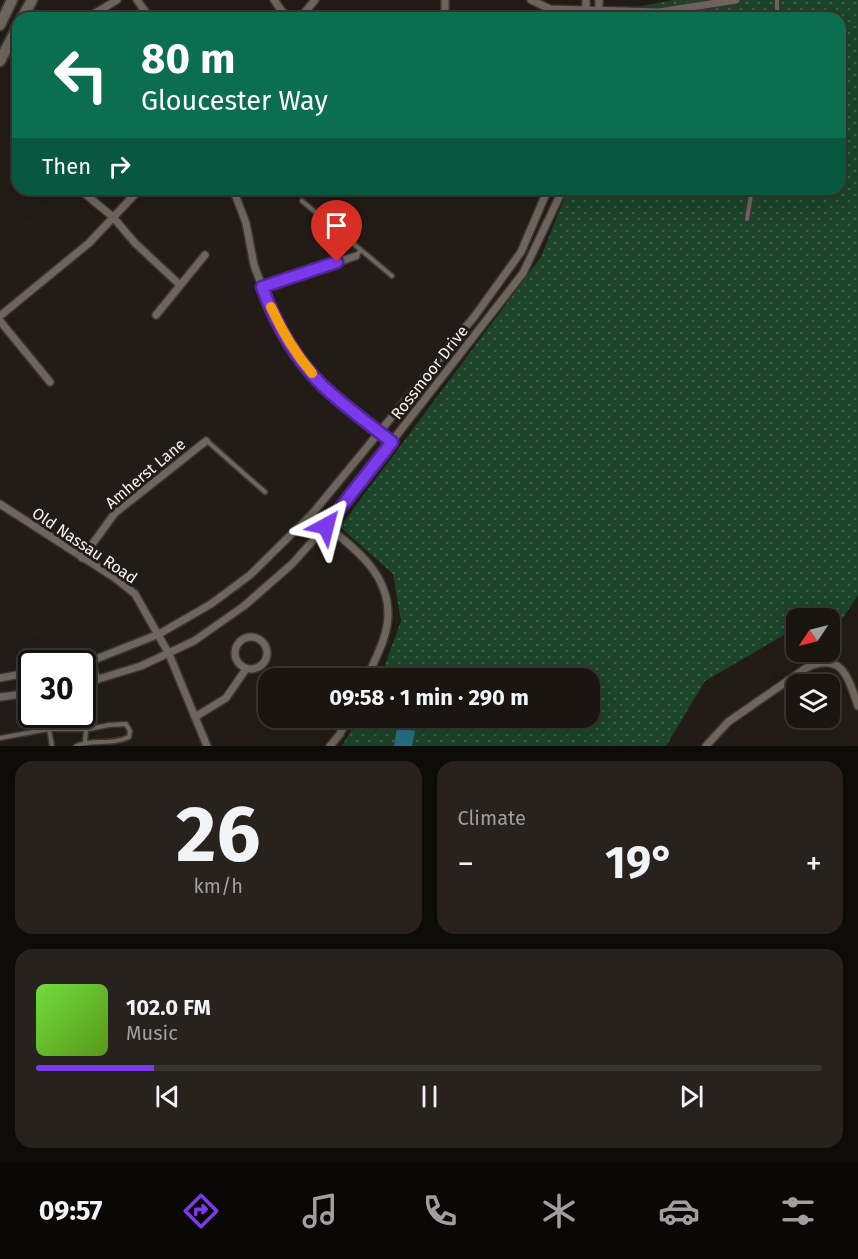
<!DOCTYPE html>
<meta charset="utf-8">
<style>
body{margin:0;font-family:"Fira Sans",sans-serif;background:#27221e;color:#f1f3f6;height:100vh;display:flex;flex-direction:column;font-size:22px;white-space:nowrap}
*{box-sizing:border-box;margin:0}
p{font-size:20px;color:#9f9f9f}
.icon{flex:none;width:33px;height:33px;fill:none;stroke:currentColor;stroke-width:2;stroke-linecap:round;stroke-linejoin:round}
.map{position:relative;height:746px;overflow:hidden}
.details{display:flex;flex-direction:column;gap:15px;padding:15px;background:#0e0c09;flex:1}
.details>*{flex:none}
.top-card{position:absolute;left:12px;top:12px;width:834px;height:183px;border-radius:18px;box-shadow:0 6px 24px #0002,0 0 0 2px #383430;background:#0b6e4f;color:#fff;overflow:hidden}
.needle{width:39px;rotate:235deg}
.fabs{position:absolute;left:786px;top:608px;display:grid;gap:12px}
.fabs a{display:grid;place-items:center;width:54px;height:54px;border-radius:12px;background:#1a1510;box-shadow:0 6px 24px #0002,0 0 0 2px #383430;font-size:30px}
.speed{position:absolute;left:18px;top:650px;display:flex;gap:12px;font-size:30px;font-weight:700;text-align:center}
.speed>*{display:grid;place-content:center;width:78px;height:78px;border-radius:50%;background:#1a1510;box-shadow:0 6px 24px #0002,0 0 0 2px #383430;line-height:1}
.speed .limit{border:3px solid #111;border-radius:9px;background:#fff;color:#111}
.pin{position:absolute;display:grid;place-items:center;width:51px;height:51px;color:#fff;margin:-62px -26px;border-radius:50% 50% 50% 0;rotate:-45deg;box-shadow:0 0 6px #0007}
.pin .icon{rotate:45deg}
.me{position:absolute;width:66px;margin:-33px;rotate:38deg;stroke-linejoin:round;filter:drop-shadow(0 0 4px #0008)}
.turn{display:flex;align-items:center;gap:21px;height:126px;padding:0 30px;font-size:27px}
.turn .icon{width:78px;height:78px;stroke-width:2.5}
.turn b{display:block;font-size:42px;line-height:51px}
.then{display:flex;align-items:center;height:57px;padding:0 30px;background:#0003;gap:12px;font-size:22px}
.big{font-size:45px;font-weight:700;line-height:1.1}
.details .widget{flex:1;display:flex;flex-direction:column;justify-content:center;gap:9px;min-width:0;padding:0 21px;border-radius:18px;background:#27221e}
.details .dial{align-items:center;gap:0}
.dial b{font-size:78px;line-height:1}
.song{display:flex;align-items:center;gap:18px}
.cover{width:72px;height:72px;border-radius:9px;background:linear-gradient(135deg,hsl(100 70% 55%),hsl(90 70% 35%))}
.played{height:6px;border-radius:3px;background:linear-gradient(90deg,#7c3aed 15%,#383430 15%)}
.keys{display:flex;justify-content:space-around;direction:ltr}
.heat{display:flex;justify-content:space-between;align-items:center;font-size:33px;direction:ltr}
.details .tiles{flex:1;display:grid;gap:15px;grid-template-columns:1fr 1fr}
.widget:last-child{grid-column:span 2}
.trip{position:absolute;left:258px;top:668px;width:342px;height:60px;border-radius:18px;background:#1a1510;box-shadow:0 6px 24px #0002,0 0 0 2px #383430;font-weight:700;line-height:60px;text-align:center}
.dock{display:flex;height:96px;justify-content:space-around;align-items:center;background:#0a0806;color:#9f9f9f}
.dock .icon{width:42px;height:42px}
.dock .on{color:#7c3aed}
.dock b{font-size:27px;color:#f1f3f6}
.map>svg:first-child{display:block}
.grass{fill:url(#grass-dots)}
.water{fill:#276d82}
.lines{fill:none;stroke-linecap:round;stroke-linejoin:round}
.lane-casing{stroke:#3b3632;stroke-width:7}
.street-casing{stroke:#3b3632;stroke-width:10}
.secondary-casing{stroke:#3b3632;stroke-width:14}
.lane{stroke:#6e655e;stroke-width:4}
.street{stroke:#6e655e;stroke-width:7}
.secondary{stroke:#6e655e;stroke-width:10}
.route-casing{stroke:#51269a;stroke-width:15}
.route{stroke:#7c3aed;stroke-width:10}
.slow{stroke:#f59e0b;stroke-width:10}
.labels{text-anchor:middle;stroke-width:6;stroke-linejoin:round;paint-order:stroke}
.street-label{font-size:16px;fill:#f7f2ee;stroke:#231c16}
</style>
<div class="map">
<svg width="858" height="746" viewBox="0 0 858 746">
<defs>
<pattern id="grass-dots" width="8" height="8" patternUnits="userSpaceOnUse" patternTransform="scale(1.5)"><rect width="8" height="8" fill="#1b4429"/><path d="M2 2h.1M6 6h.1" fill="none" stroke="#3d5f48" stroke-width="1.8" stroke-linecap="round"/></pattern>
</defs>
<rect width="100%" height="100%" fill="#231c16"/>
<path class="grass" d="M674,0H858V595L837,627L830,625V618H796V628L705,681L666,746H342L359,717H590V678H380L401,621L393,574L340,527L541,257L568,189H840V18H607L608,12Z"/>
<path class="water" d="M397,727L415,731L412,746H394Z"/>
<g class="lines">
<g class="lane-casing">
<path id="lane" d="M777,0V18
M302,201L361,250L356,256
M747,219L752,189
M361,250L392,276
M207,441L265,492
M49,729L52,746
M0,738L49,729H89L109,725L126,724L130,731L129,737C110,746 93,738 76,746
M85,742L86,729"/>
</g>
<g class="street-casing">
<path id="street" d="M137,0L150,18
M274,0L287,18
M445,0V18
M531,0L550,9L659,12L736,0
M599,0V18
M92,15L117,0
M300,18L315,0
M586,18V0
M79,189L113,217L135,243L180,285
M233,189L246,223L254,265L264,292L279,325L298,356L322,385L391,442
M262,287L356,256
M156,315L205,255
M0,316L89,243L140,189
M0,321L50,382
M0,504L115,578L135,594L169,654L207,746
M312,514C345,542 390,568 388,617C387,638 375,659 367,678
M82,558L115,513L206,441
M235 653a16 16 0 1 1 32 0a16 16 0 1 1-32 0Z
M91,661L97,680
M81,663L91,661L159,634L211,604L250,575L312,514L474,317L521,252L548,189
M0,678L32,672
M82,684L141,666L194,641L244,606L292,564L326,526L523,273L563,189
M0,697L32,693
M195,717L226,698L246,669
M330,746L340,734L348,717
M706,746L728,722L806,668C842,651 848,677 858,706"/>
</g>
<g class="secondary-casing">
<path id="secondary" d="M22,18L32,0
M0,25L12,0
M0,61L18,26"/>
</g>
<use href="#lane" class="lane"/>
<use href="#street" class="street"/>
<use href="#secondary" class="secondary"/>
</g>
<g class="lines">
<g class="route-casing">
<path id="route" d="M326,526L392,442C369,424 344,406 323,386C295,359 275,322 262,287L337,262"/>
</g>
<use href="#route" class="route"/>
<path class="slow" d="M271,307C282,331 295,353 312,373"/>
</g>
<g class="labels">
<g class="street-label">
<text transform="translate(429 372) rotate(-52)" y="6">Rossmoor Drive</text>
<text transform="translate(145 473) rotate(-40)" y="6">Amherst Lane</text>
<text transform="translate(85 545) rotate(34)" y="6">Old Nassau Road</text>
</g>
</g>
</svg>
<div class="fabs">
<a><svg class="needle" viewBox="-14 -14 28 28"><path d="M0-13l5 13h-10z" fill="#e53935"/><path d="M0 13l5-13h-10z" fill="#9f9f9f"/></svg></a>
<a><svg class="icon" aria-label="layers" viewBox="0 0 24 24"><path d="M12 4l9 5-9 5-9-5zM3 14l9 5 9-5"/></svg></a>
</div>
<div class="speed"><div class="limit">30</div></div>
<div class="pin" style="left:337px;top:262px;background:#d93025"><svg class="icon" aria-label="arrive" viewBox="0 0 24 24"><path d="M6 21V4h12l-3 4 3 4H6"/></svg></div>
<svg class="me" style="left:326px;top:526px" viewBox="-20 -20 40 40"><path d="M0-17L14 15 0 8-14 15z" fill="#7c3aed" stroke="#fff" stroke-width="4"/></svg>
<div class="trip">09:58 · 1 min · 290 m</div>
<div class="top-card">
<div class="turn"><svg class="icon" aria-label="left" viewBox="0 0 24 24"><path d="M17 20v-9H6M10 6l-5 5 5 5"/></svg><div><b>80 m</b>Gloucester Way</div></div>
<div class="then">Then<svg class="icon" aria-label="right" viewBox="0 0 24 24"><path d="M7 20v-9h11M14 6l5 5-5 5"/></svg></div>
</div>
</div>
<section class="details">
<div class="tiles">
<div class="widget dial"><b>26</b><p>km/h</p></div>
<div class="widget"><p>Climate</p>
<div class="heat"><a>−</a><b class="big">19°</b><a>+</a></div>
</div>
<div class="widget">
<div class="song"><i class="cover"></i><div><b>102.0 FM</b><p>Music</p></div></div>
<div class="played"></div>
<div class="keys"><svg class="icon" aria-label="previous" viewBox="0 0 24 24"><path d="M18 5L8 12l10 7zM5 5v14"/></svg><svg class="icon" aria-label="pause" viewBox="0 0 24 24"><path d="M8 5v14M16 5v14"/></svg><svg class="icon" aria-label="next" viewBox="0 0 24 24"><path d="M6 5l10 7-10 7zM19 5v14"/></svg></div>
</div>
</div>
</section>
<nav class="dock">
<b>09:57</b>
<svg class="icon on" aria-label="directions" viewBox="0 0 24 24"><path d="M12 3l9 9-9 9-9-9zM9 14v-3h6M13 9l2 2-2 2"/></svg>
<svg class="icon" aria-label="music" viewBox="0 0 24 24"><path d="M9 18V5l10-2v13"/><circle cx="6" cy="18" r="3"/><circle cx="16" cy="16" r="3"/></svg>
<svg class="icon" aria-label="phone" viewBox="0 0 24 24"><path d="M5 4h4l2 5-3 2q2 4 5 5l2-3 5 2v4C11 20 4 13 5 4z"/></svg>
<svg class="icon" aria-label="climate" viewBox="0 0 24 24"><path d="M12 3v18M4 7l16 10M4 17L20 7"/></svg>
<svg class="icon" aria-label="car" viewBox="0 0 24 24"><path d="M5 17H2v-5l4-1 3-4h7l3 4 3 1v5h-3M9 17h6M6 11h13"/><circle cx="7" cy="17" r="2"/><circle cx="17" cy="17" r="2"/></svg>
<svg class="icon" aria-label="filters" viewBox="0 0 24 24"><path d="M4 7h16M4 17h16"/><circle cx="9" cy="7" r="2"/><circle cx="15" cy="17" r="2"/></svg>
</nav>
